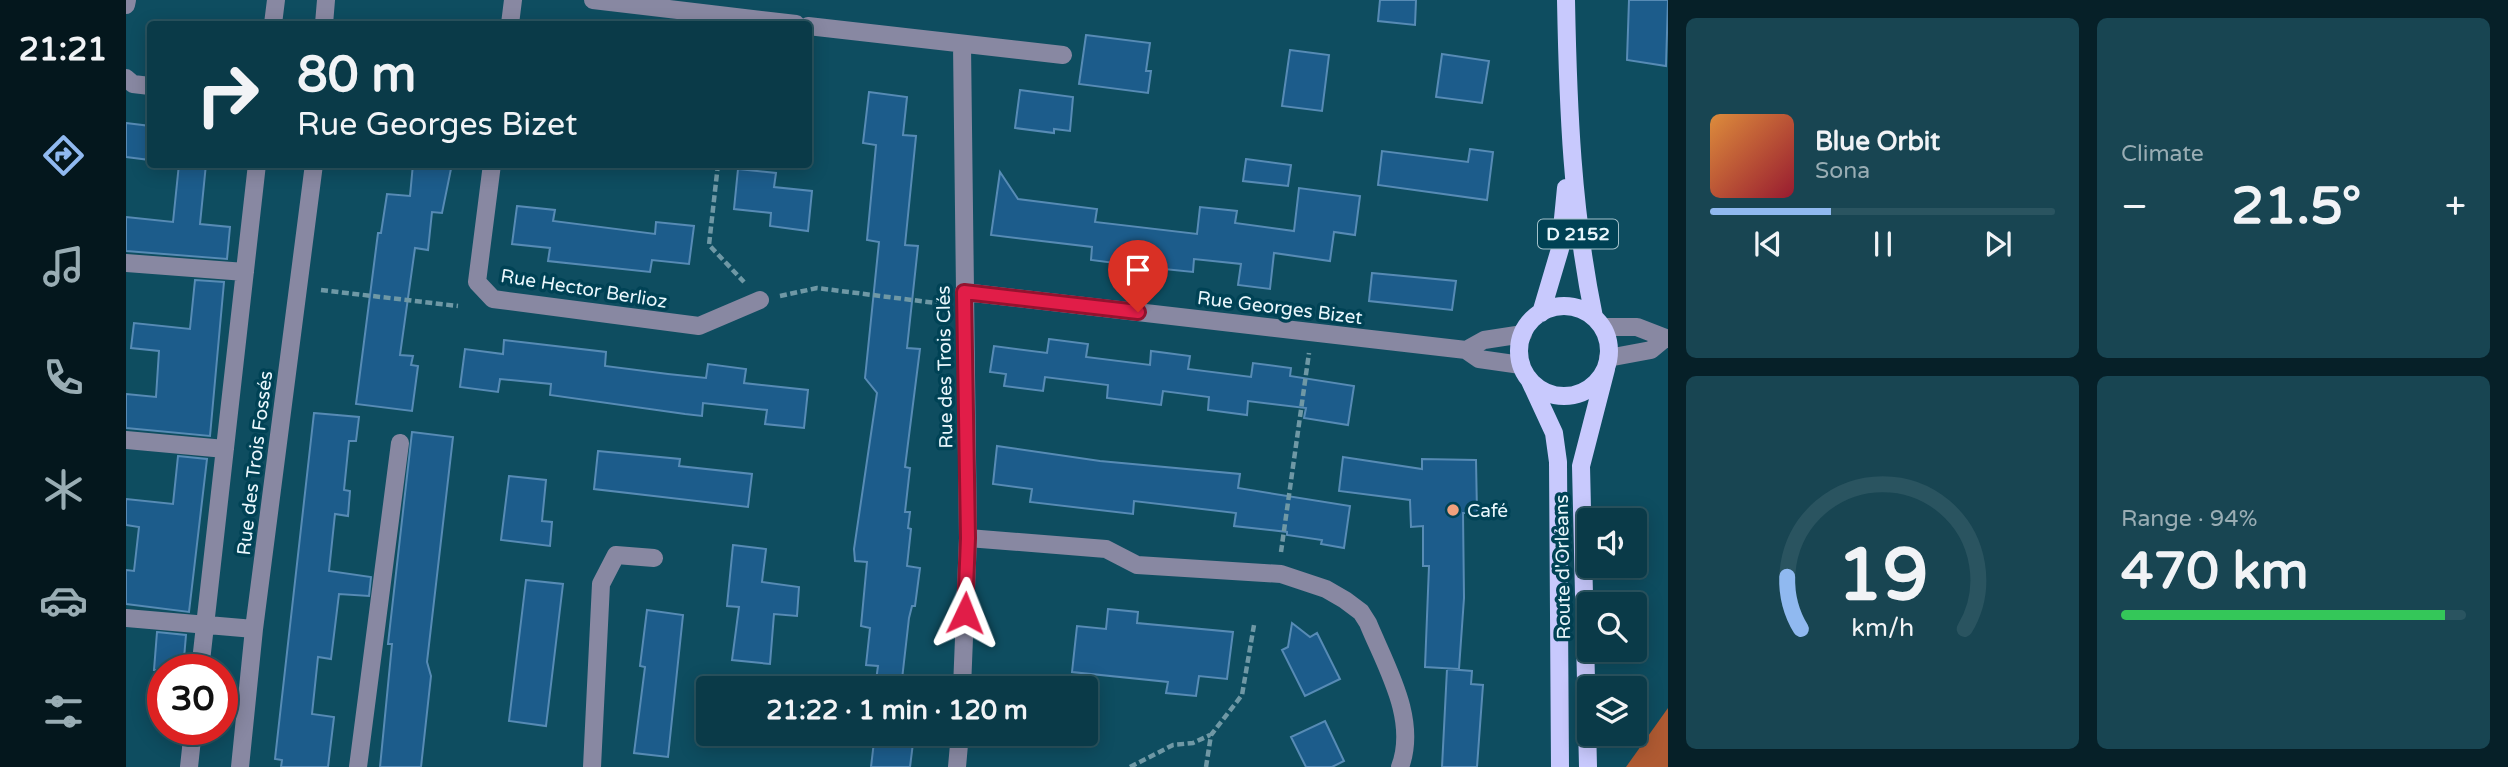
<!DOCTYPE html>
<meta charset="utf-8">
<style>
body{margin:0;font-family:"Varela Round",sans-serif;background:#184552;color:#f1f3f6;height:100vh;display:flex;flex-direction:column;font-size:26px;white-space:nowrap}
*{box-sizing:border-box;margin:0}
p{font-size:23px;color:#99adb4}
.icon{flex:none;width:38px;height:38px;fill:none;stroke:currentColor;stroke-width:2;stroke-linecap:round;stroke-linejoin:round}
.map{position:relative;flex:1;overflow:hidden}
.sheet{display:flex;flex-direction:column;gap:18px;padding:18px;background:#062028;width:840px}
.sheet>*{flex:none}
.top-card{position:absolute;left:21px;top:21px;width:665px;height:147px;border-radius:7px;box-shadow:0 4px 18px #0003,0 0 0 2px #2a5460;background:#0a3a48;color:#f1f3f6;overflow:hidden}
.fabs{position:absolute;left:1451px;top:508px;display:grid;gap:14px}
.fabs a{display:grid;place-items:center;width:70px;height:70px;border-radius:7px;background:#0a3a48;box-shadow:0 4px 18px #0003,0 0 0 2px #2a5460;font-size:35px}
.speed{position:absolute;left:21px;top:654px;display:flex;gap:14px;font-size:35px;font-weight:700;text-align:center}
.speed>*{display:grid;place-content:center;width:91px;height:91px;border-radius:50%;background:#0a3a48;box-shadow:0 4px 18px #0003,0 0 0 2px #2a5460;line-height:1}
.speed .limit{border:10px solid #d22;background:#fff;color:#111}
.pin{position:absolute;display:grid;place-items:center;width:60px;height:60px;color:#fff;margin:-72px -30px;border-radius:50% 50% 50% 0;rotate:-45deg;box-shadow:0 0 7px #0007}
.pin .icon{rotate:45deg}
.me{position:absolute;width:77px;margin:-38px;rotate:2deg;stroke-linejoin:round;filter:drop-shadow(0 0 5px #0008)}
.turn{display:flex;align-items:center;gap:24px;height:147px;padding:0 35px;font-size:32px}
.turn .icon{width:91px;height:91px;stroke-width:2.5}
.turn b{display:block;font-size:49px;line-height:60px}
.big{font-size:52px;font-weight:700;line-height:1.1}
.sheet .tile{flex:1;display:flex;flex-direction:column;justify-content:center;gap:10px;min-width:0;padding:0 24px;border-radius:10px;background:#184552}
.sheet .dial{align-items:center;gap:0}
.dial svg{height:182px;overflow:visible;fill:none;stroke:#2a5460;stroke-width:7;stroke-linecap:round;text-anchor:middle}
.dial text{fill:#f1f3f6;stroke:none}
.song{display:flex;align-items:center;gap:21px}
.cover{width:84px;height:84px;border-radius:10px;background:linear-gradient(135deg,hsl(30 70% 55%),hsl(350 70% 35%))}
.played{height:7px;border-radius:4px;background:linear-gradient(90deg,#90b9f0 35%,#2a5460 35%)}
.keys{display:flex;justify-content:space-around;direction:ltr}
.heat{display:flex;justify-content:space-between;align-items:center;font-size:38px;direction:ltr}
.charge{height:10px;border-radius:5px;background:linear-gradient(90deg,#34c759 94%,#2a5460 0)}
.sheet .tiles{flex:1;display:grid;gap:18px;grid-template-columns:repeat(2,1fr)}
.trip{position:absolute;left:570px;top:676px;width:402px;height:70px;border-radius:7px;background:#0a3a48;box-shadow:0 4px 18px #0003,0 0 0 2px #2a5460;font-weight:700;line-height:70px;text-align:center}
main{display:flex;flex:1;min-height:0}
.dock{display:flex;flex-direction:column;width:126px;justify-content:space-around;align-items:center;background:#04171d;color:#99adb4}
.dock .icon{width:49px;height:49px}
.dock .current{color:#90b9f0}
.dock b{font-size:32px;color:#f1f3f6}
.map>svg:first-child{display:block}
.forest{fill:#af5a32}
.building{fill:#1c5c8b;stroke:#578bb5;stroke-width:2}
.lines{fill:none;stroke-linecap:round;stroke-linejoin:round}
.path{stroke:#6f98a5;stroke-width:4.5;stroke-dasharray:7 3.5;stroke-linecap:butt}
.minor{stroke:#8888a2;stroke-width:18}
.major{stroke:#c8c9fd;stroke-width:18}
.route-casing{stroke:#92132f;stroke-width:18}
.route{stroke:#e11d48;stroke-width:12}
.poi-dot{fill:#f1a17d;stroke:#004255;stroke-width:2.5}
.labels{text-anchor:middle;stroke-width:7;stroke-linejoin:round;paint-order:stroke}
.shield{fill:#004255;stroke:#a3c1cb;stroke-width:2}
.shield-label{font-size:18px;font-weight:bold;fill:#e9f7fd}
.street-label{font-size:19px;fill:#e9f7fd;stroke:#004255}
.poi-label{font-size:19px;fill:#e9f7fd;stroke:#004255;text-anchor:start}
</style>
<main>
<nav class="dock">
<b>21:21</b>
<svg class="icon current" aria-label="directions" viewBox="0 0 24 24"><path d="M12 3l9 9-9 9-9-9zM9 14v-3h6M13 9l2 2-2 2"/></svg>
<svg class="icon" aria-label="music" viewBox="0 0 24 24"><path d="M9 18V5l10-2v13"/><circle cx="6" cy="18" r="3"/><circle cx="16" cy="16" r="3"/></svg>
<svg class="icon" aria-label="phone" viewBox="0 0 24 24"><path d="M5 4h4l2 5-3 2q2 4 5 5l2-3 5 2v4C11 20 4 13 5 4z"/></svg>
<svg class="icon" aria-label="climate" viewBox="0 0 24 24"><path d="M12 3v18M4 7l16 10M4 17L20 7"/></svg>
<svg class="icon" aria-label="car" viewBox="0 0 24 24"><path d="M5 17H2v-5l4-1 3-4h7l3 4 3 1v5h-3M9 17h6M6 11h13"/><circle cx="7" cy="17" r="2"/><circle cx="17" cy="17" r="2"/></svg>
<svg class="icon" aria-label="filters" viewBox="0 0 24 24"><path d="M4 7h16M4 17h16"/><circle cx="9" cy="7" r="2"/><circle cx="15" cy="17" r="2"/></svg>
</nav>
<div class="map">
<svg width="1542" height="767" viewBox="0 0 1542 767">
<rect width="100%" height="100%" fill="#0e4d60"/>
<path class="forest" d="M1542,708V767H1500Z"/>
<path class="building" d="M1254,0H1290L1289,25L1252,21Z
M1503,0H1542L1540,66L1501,60Z
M960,35L1024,43L1020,71H1025L1022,93L953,84Z
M1164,50L1203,55L1196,111L1156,106Z
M1316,54L1363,61L1356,103L1310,97Z
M894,90L947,97L944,131L928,129V133L889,128Z
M743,92L781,97L777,135L790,136L779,245L792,246L781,348L794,349L779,467L784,468L779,512H784L782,528L785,529L781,566L794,568L789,606H786L783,618L775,688H749L752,666L740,665L744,628L735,626L741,562L729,561L728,549L751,393L739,378L753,242L741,240L750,145L737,143Z
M0,123L24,126V160L0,157Z
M1344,149L1367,152L1361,200L1252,185L1256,151L1342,162Z
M1120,159L1165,165L1162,186L1117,181Z
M53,164H80L74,224L104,227L101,259L0,251V217L47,222Z
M287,164H326L316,213L306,212L302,250L289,248L274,355L287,356L285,365L292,366L286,411L230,404L252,233H255L261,194L284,196Z
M612,169L650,173L648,187L686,191L682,231L644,226L645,213L608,209Z
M874,172L892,199L971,209L969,222L1071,234L1074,207L1111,211L1109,223L1168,231L1173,188L1234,196L1229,235L1208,232L1204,261L1148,253L1144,289L1112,285L1115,264L1068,259L1067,272L1028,268L965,260L966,247L865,235Z
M391,206L429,210L427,221L529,234L530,222L568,226L563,264L526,260L524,272L422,261L424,248L386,244Z
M1246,273L1330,281L1326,310L1243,301Z
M69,280L98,282L84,436L0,428V394L30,397L33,351L5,348L8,323L64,329Z
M923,339L962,344L960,357L1024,365L1025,351L1064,356L1062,369L1125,377L1127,363L1165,368L1164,376L1228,386L1222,425L1178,418L1180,408L1122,401L1121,415L1082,410L1083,397L1037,391L1035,405L981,398L982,385L919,377L917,391L878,386L880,374L864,372L868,346L921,353Z
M378,340L480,352L479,366L542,374L580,378L582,364L620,369L618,383L682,390L678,428L639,424L641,410L577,403L576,416L559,414L424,395L425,384L374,379L372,392L334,387L339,349L377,354Z
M188,413L233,417L230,441H223L218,490L224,491L222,516L209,514L203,571L245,577L243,596L213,594L205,659L192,657L186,714L208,717L202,767H155L156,760L149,759Z
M286,432L327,437L301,662L305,676L295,767H254L266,644H262Z
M871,446L974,461L1114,474L1112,488L1224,506L1218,548L1195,544L1196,540L1161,535V532L1108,526L1110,513L1008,501L1007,514L904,502L906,489L867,484Z
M472,451L554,459L553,466L626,474L622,507L468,489Z
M52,456L81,459L63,612L0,604V570L8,571L13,527L0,525V499L47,504Z
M1217,457L1296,469V459L1350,460L1351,513H1337L1338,598L1333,669L1299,667L1303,566H1297V526L1285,527L1284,500L1213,491Z
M383,476L420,480L416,521L426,522L424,546L375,540Z
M607,545L640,549L636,582L673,587L671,616L648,614L644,664L606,660L613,607L601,606Z
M400,580L437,584L420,726L383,721Z
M982,609L1012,612L1011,623L1107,632L1101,679L1073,676L1070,696L1040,693L1042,682L946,672L951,626L980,629Z
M521,610L557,615L542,757L508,753L519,667L514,666Z
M1166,623L1184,637L1191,633L1214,679L1179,696L1156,650L1162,647Z
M31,632L60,635L57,670H28Z
M1321,669L1346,671L1345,684L1357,685L1351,767H1316Z
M1199,721L1218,761L1206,767H1180L1165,737Z
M749,733L788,735L784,767H745Z"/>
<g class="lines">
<path class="path" d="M592,164L583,245L618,282
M195,290L332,306
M654,296L691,288L818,304
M1155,552L1183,353
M1004,767L1047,745L1067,743L1084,735
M1080,767L1085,735L1116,695L1128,625"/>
<path class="minor" d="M467,0L670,24
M0,5L1,0
M147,24L150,0
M198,24L200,0
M384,24L387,0
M682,26L937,55
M836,45L842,538L836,688
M0,78L7,84L24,86
M366,164L351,282L367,299L573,326L634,300
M0,263L119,272
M838,292L1340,350L1353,359L1395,365
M1477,327H1511L1542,339
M1340,350L1358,340L1397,334
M1482,358L1525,350L1538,339
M0,440L99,449
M842,538L980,549L1011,565L1155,574L1200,589L1219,600L1235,612L1242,623C1260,667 1292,719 1274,767
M0,618L128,629
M74,670L131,164
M63,767L67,730
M114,767L128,629L188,164
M232,767L274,443
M466,767L475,584L490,555L528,558
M831,767L834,733"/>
<path class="major" d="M1440,0C1442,107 1446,211 1468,317
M1393 351a45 45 0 1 1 90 0a45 45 0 1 1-90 0Z
M1415,313L1434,249L1440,188
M1403,379L1428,433L1432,462L1434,767
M1462,767L1455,466L1480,369"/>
</g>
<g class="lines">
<g class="route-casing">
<path id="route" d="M839,613L842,538L838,292L1012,312"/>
</g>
<use href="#route" class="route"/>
</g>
<circle class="poi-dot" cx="1327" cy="510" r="7"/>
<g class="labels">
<rect class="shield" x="1412" y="219.5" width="80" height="29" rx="5"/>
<g class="shield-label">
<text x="1452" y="240">D 2152</text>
</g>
<g class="street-label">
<text transform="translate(458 288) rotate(9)" y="7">Rue Hector Berlioz</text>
<text transform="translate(1154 307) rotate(7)" y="7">Rue Georges Bizet</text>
<text transform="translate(818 367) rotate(-91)" y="7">Rue des Trois Clés</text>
<text transform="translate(128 463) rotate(-83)" y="7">Rue des Trois Fossés</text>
<text transform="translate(1436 567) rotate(-91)" y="7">Route d'Orléans</text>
</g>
<g class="poi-label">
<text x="1341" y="517">Café</text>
</g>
</g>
</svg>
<div class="fabs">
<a><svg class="icon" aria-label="sound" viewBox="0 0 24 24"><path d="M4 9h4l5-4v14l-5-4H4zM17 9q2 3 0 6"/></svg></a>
<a><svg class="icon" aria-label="search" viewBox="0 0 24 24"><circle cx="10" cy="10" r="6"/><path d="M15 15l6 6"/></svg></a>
<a><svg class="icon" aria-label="layers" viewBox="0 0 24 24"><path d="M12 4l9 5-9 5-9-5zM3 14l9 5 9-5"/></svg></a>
</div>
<div class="speed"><div class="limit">30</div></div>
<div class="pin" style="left:1012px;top:312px;background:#d93025"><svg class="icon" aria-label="arrive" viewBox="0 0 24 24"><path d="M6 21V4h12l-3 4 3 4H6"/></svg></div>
<svg class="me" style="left:839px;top:613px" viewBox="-20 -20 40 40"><path d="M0-17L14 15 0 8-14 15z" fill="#e11d48" stroke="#fff" stroke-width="4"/></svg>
<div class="trip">21:22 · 1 min · 120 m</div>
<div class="top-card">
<div class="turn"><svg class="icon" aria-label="right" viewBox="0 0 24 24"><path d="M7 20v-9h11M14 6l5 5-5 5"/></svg><div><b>80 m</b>Rue Georges Bizet</div></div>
</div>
</div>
<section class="sheet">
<div class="tiles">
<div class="tile">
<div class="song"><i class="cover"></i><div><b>Blue Orbit</b><p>Sona</p></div></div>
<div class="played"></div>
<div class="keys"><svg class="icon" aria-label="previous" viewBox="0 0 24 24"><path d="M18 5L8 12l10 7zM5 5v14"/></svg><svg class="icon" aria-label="pause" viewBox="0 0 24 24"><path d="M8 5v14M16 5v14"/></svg><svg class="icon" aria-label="next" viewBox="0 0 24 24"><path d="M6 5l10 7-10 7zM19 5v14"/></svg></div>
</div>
<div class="tile"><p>Climate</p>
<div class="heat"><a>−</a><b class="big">21.5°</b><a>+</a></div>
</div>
<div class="tile dial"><svg viewBox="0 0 100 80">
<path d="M14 69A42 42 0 1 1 86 69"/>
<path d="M14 69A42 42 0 0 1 8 46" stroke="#90b9f0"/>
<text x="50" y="56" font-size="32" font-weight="700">19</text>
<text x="50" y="72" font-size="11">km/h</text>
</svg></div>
<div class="tile"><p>Range · 94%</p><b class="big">470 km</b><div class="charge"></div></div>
</div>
</section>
</main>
